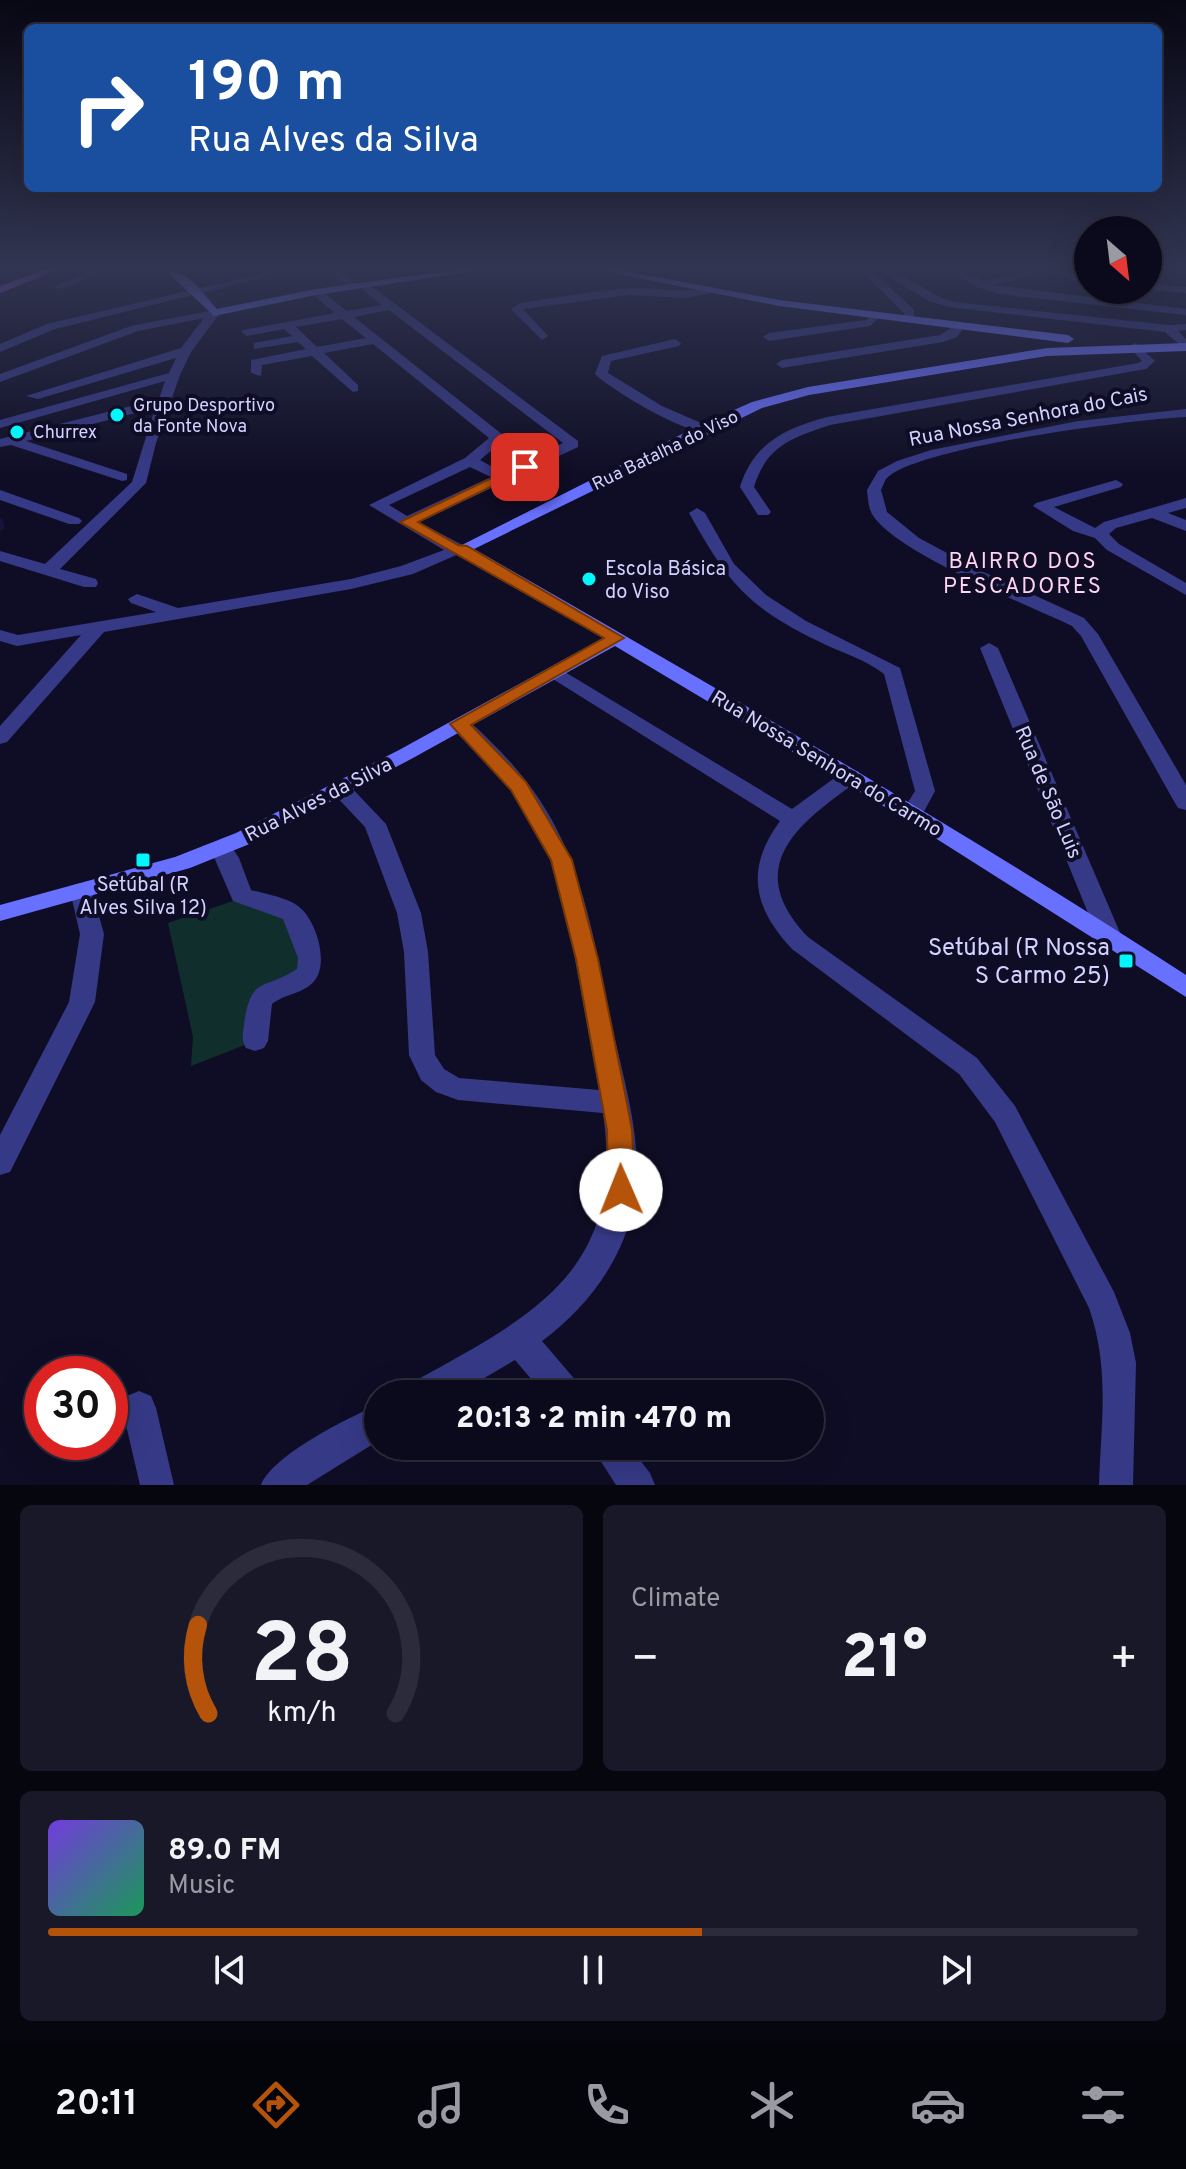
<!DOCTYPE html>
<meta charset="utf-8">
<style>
body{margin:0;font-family:Overpass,sans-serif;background:#191829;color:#f1f3f6;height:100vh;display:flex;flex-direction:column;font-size:30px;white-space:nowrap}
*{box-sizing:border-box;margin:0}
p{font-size:26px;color:#9a9aa3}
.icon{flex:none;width:44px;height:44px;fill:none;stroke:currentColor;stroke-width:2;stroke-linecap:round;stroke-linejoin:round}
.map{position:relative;height:1485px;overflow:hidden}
.sheet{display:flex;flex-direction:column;gap:20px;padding:20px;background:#06060f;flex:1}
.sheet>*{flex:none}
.top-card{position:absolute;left:24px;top:24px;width:1138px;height:168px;border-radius:12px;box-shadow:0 8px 32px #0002,0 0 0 2px #2b2b3b;background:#1a4fa0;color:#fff;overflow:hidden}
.needle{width:52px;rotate:152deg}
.controls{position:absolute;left:1074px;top:216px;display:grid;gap:16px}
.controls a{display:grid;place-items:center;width:88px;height:88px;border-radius:50%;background:#0b0a1c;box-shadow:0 8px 32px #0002,0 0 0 2px #2b2b3b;font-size:40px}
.speed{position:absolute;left:24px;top:1356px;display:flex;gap:16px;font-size:40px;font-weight:700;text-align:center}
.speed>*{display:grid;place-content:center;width:104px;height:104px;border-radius:50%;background:#0b0a1c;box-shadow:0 8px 32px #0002,0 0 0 2px #2b2b3b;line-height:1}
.speed .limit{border:12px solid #d22;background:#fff;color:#111}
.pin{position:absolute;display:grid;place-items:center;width:68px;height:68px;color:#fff;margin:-34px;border-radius:16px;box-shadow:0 4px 12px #0006}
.me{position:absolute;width:88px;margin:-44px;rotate:359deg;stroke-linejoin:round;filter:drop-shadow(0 0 6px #0008)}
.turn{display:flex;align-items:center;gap:28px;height:168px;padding:0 32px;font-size:36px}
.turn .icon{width:104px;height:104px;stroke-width:2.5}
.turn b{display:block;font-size:56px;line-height:68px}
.big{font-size:60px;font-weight:800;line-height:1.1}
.sheet .tile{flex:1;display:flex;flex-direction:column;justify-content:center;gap:12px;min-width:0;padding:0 28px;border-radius:12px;background:#191829}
.sheet .dial{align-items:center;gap:0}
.dial svg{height:208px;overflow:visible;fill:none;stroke:#2b2b3b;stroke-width:7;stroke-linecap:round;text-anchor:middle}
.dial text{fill:#f1f3f6;stroke:none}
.song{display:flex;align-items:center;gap:24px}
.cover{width:96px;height:96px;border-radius:12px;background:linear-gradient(135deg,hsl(260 70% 55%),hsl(150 70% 35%))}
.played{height:8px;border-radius:4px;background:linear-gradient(90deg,#b45309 60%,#2b2b3b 60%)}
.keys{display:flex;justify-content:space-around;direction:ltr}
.heat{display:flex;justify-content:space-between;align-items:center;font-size:44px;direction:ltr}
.sheet .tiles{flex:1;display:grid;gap:20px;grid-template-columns:1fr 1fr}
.tile:last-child{grid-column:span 2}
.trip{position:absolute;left:364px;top:1380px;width:460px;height:80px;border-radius:40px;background:#0b0a1c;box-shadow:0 8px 32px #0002,0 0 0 2px #2b2b3b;font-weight:800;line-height:80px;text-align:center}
.menu{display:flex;height:128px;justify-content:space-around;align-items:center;background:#04040b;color:#9a9aa3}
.menu .icon{width:56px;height:56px}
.menu .current{color:#b45309}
.menu b{font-size:36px;color:#f1f3f6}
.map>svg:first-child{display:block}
.green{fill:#102f2c}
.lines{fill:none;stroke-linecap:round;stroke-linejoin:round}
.street{fill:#363986;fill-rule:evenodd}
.secondary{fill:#6870ff;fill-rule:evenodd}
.primary{fill:#b458ff;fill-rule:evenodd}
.shaded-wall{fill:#181439}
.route{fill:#b45309;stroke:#753606;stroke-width:2}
.poi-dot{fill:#00f7fc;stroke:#0f0d25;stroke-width:3}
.labels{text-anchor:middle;stroke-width:8;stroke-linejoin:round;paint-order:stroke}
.far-poi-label{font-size:18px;fill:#d3d1ff;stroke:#0f0d25;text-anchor:start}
.far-street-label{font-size:18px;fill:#d3d1ff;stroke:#0f0d25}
.street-label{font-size:20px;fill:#d3d1ff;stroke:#0f0d25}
.poi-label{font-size:20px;fill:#d3d1ff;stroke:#0f0d25;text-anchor:start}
.neighbourhood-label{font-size:22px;letter-spacing:2px;fill:#ffd3f2;stroke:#0f0d25}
.near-poi-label{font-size:24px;fill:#d3d1ff;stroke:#0f0d25;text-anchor:end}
</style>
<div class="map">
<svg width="1186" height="1485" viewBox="0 0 1186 1485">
<rect width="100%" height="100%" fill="#0f0d25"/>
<path class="green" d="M233,901L288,910L312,963L272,991L255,1041L191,1066L193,1037L168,923Z"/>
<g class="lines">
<path class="street" d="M96,269H110L62,289L53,287Z
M281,269H299L55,329L0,352V344L47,324Z
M327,269H338L357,284L366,282L578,441V447L514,477L549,497L541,502L536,500L502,483L419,522L470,549L413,574L351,589L104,632L7,742L0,744V726L81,635L17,646L0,641V630L18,635L156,612L131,603L128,599L137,594L178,608L351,579L401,566L444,550L369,505L465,458L489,438L373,344L324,353L358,385V391L353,392L312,356L262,365L261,376L251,373V360L306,349L298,342L254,349V343L292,336L284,329L247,336L241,332L243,330L335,313L312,294V290H320L347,311L382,305L358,286L349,288ZM389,310L563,443L502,472L480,460L503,441V435L354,317ZM342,319L366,338L317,347L296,327ZM470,467L491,477L407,516L389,505Z
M826,269H871L914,310V319L904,321V313L862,272H831Z
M876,269C904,269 927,295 954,302L1169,325L1186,324V330L1178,331L1186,339V350L1165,332L950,307L931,302Z
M944,269H957L985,281L1032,269H1054L1088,277V283L1043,273L994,285L1186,309V315L999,294L977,287Z
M1148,284L1186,287V293L1147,290Z
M712,287L716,288V292L686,298L629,295L523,309L548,336L542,340L511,309L520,303C557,298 594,290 632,288C659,287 685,294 712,287Z
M214,310L220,313L191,352L180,375L156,443L146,483L60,569L96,579L98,583L96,587H84L0,561V551L45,564L132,482L155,408L26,441L127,474V480L122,481L11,445L0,447V439L159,399L165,381L0,428V420L169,373L176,358L38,399L26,396L181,348L204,318L138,331L0,382V374L131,326Z
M876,312L882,315L870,326L769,341L763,337L769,333L866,320Z
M959,323L965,326L957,337L943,342L782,368L776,364L782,360L940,335Z
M675,339L681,343L679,346L611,361L608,373L662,406L708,426V432C687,435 611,390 595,374L602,356Z
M1135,343L1155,361L1146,369L830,425C792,438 767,445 754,487L771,512L768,515H758L740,487C753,444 785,428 827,417L1138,363L1142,361L1129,347Z
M1186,409V417C1137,419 914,447 886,479C885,480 882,488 881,490L887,512L919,538L977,569L1084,618L1098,634L1186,785V810L1178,808L1175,803L1081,636L1072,626C1028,605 894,552 872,514C868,507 868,498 867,490L878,471L897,461L931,450L1078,421Z
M1116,480L1123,484L1121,487L1054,507L1095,528L1104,522L1186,498V508L1168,513L1186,520V531L1152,518L1116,528L1109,534L1119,544L1186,583V595L1107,550L1095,538L1073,531L1033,506L1036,503Z
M0,490L79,518L82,521L79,524H69L0,500Z
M697,508L705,513L734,564L766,595L806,621L900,668L935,791L921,817H905L902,812L915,791L884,674C865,659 839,652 818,641C746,606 727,581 689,513Z
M989,643L998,648L1121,935L1117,941L1109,944L1101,941L1097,935L980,648Z
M555,666L792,809L844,771H858L861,776L858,781C800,822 740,866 808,937L977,1058L1015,1106L1114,1292L1130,1333L1136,1363L1133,1485H1099C1101,1423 1110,1368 1089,1308L995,1122L959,1074L792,949C753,908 745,868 780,821L548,676L546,672Z
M459,718C472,721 483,734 492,743C582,830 589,920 614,1035C626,1088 644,1148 634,1203C624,1259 587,1308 542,1341L577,1382L582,1394H544L515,1360L457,1394H408L413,1382C534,1315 626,1271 603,1113L458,1100L436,1092L421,1080L409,1055L404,952L397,913L365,827L332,792L329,787L332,782H346L386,824L421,913L428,952L435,1055L444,1069L459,1078L599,1090L567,915L550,859L531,821L511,790L449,724Z
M221,840L229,843L239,858L251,890C265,894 286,897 298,906C316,919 329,962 315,980C306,993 284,994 272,1004L268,1041L264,1048L255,1051L246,1048C241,1040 243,1033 244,1024C251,975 263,991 297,969L298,958L283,919L233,901L210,848L213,843Z
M81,883L89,885L92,891L104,934L95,1002L10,1172L0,1175V1135L69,1002L80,934L70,891L73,885Z
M139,1391L151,1396L156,1408L174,1485H140L122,1408L127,1396Z
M378,1405V1441L307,1485H261C273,1455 347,1418 378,1405Z
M591,1446H629L650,1473L655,1485H616Z"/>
<path class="secondary" d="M164,269C186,269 203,293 217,309L316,289L461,269H487L316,295L214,316Z
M593,269H614L779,300L1068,335L1074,339L1068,343L779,306Z
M1186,343V351L1047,356L809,395L762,408L474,549C714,687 954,824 1186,975V997L910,822L615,646L413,758L252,843L190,868L0,921V905L175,857L236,833L399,750L603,638L454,549L698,426L752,402L808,387L1047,348Z"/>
<path class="primary" d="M46,269H60L0,293V286Z"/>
</g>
<path class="shaded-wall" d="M1,517L5,528L0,531V518Z"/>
<linearGradient id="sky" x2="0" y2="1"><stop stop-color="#080714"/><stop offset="0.56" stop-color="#313551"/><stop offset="1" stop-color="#313551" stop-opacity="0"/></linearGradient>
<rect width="1186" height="477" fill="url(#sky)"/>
<path class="route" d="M521,464L532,467L418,522L458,545L467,546L624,638L471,725L526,782L572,860L598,959L627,1103L632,1130L635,1190L631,1199L621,1202L612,1199L608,1190L607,1130L602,1103L576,959L551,860L511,790L450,724L604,638L400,522Z"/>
<g class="poi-dot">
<circle cx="117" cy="415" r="8"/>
<circle cx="17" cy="432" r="8"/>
<circle cx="589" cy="579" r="8"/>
<rect x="135" y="852" width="16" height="16" rx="4"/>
<rect x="1118" y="953" width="16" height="16" rx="4"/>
</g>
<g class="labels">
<g class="far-poi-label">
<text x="133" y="411">Grupo Desportivo<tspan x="133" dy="21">da Fonte Nova</tspan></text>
<text x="33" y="438">Churrex</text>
</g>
<g class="far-street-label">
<text transform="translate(665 450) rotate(-26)" y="6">Rua Batalha do Viso</text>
</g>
<g class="street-label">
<text transform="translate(1028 416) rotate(-11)" y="7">Rua Nossa Senhora do Cais</text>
<text transform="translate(827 763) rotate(31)" y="7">Rua Nossa Senhora do Carmo</text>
<text transform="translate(1049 792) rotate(67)" y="7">Rua de São Luis</text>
<text transform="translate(318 799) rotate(-27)" y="7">Rua Alves da Silva</text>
</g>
<g class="poi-label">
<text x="605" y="575">Escola Básica<tspan x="605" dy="23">do Viso</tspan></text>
<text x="143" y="891" text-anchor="middle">Setúbal (R<tspan x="143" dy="23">Alves Silva 12)</tspan></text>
</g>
<g class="neighbourhood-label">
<text x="1023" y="568">BAIRRO DOS<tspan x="1023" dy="25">PESCADORES</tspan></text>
</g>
<g class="near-poi-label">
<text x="1110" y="955">Setúbal (R Nossa<tspan x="1110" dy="28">S Carmo 25)</tspan></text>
</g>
</g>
</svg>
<div class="controls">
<a><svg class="needle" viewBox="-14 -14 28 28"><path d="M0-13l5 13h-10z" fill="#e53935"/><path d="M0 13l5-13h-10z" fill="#9a9aa3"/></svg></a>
</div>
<div class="speed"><div class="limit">30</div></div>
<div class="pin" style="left:525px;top:467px;background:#d93025"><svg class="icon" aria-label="arrive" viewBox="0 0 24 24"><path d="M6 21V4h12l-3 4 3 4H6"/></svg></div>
<svg class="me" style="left:621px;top:1190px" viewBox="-20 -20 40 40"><circle r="19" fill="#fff"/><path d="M0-13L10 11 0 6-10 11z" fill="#b45309"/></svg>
<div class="trip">20:13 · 2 min · 470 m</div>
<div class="top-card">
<div class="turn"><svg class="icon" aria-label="right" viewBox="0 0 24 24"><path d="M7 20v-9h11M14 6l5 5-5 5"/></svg><div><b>190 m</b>Rua Alves da Silva</div></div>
</div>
</div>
<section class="sheet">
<div class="tiles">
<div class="tile dial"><svg viewBox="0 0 100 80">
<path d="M14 69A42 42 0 1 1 86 69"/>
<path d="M14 69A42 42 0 0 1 10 35" stroke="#b45309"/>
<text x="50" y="56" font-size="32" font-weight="700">28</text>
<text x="50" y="72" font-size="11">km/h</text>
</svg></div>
<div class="tile"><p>Climate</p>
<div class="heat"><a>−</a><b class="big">21°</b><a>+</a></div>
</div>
<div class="tile">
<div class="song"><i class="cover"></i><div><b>89.0 FM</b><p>Music</p></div></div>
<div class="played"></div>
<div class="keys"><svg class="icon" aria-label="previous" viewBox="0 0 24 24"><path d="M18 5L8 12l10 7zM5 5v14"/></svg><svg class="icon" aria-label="pause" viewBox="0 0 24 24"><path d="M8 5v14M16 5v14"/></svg><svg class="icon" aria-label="next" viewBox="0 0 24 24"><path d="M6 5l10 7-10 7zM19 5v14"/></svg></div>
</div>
</div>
</section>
<nav class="menu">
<b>20:11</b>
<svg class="icon current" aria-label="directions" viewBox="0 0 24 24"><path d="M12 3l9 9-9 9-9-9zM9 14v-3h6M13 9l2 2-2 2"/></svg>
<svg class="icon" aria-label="music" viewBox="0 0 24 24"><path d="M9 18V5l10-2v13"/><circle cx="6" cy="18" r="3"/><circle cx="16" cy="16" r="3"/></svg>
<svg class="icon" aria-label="phone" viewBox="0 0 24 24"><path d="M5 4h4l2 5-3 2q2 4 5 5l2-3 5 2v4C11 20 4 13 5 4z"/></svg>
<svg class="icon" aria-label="climate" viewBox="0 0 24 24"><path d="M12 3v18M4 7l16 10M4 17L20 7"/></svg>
<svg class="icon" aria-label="car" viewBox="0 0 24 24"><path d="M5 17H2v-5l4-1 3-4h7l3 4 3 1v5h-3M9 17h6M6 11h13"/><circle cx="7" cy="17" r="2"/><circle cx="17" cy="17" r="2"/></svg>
<svg class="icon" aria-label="filters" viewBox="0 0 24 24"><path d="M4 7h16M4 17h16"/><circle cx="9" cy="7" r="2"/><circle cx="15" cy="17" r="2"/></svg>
</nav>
